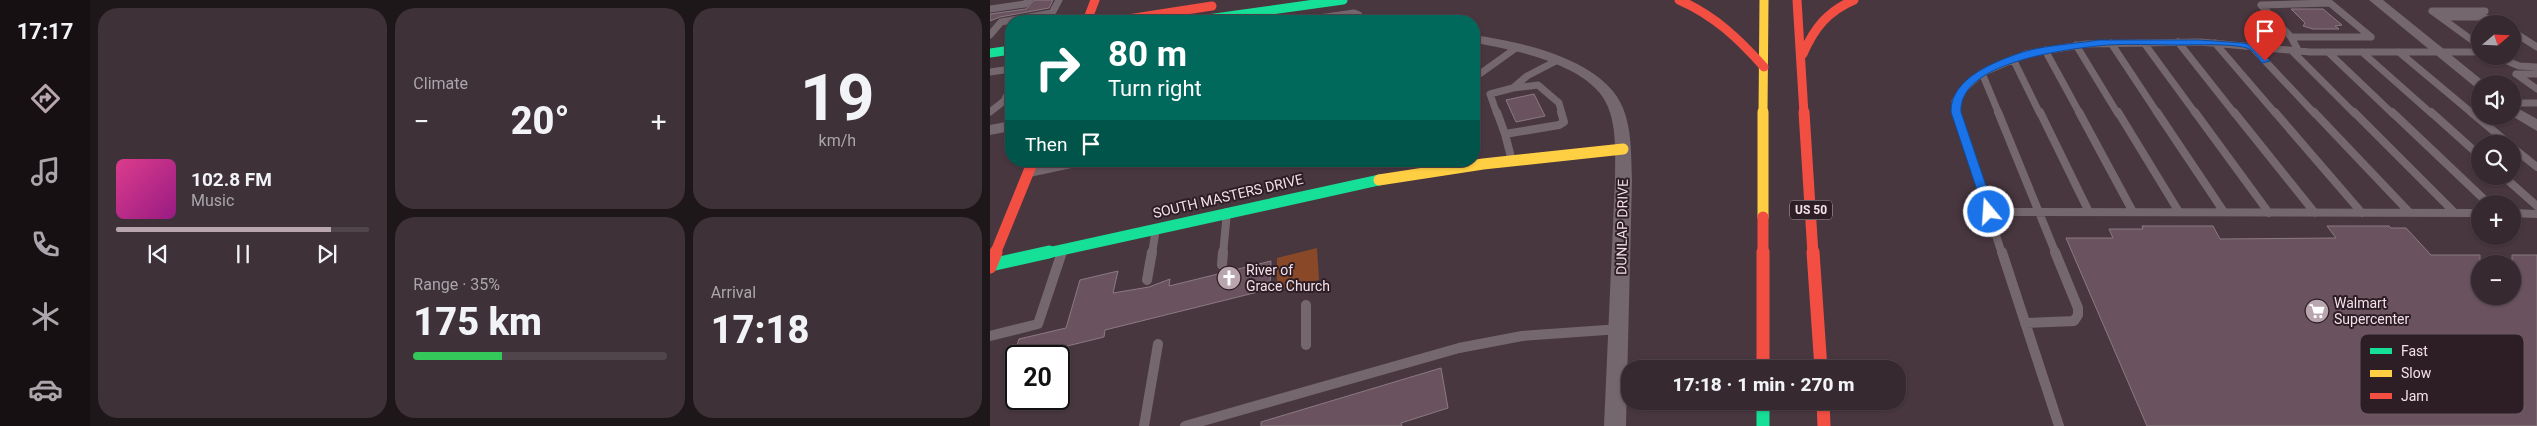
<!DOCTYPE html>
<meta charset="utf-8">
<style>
body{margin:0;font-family:Roboto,sans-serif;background:#3e3138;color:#f1f3f6;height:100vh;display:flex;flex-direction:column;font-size:19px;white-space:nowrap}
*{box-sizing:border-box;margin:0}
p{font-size:16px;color:#aaa6ab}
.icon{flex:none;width:28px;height:28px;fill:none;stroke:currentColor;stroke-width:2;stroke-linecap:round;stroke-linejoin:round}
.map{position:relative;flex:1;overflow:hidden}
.drawer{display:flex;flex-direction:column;gap:8px;padding:8px;background:#1e171a;width:900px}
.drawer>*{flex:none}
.banner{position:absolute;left:15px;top:15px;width:475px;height:152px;border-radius:20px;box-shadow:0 1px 4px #0004,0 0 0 1px #51454c;background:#00695c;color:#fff;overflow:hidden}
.needle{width:32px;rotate:71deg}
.fabs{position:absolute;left:1481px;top:15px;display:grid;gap:10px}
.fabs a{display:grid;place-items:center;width:50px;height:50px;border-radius:50%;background:#372930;box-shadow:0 1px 4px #0004,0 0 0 1px #51454c;font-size:25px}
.speed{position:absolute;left:15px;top:345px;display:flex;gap:10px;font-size:25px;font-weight:700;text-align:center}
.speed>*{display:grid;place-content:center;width:65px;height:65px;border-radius:50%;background:#372930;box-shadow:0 1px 4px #0004,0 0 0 1px #51454c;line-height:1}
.speed .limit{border:2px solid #111;border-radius:8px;background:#fff;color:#111}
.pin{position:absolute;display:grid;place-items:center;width:42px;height:42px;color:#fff;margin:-51px -21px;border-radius:50% 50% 50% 0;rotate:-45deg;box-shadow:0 0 5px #0007}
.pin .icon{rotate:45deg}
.me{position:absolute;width:55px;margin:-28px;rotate:342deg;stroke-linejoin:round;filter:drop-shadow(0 0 4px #0008)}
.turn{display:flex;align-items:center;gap:18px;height:105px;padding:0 20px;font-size:22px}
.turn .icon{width:65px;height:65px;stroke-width:2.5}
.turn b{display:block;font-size:35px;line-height:42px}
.then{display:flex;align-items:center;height:48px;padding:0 20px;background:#0003;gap:10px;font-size:19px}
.big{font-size:38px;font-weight:800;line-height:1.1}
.drawer .widget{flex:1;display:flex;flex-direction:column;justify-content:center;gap:8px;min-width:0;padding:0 18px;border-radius:20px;background:#3e3138}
.drawer .dial{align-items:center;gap:0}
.dial b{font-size:65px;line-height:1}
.song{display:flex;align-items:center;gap:15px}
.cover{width:60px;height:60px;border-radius:8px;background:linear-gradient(135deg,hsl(330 70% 55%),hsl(310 70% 35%))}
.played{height:5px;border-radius:2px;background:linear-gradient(90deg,#b9a5ae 85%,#51454c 85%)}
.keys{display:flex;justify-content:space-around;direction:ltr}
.heat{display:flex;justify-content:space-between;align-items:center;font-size:28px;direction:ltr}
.charge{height:8px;border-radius:4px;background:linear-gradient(90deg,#34c759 35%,#51454c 0)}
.drawer .tiles{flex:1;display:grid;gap:8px;grid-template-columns:repeat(3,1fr)}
.widget:first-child{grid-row:span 2}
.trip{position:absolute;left:631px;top:360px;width:285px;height:50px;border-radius:20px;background:#372930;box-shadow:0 1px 4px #0004,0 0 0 1px #51454c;font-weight:800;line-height:50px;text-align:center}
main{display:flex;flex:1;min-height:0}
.dock{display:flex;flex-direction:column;width:90px;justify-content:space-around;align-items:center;background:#161013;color:#aaa6ab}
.dock .icon{width:35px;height:35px}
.dock .active{color:#b9a5ae}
.dock b{font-size:22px;color:#f1f3f6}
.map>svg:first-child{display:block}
.green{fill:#894928}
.building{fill:#6b525f;stroke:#8a7a81}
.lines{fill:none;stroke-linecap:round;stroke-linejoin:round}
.lane-far2{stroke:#74676d;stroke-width:7}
.lane-far1{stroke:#74676d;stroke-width:8}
.lane{stroke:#74676d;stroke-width:10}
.street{fill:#74676d;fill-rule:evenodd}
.fast-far2{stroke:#16e098;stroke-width:9}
.fast-far1{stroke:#16e098;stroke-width:11}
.fast{stroke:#16e098;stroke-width:13}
.slow-far1{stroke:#ffcf43;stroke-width:9}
.slow{stroke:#ffcf43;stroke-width:11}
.jam-far2{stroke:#f24e42;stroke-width:9}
.jam-far1{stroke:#f24e42;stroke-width:11}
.jam{stroke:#f24e42;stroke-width:13}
.route{fill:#1a73e8;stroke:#114b97}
.labels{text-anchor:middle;stroke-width:4;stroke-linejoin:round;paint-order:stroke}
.shield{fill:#2d1e25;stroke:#b9a6af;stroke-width:1}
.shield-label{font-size:12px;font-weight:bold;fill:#f5e0ea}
.street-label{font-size:14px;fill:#f5e0ea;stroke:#2d1e25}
.poi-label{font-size:14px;fill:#f5e0ea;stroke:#2d1e25;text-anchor:start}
.key{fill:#2d1e25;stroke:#695860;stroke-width:1}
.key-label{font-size:14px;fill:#f5e0ea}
</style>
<main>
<nav class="dock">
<b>17:17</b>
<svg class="icon active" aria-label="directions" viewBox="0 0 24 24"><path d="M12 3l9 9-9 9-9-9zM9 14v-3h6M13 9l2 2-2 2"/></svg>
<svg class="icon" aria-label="music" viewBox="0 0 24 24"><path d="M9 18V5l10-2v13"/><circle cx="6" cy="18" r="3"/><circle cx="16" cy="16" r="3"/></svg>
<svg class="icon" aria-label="phone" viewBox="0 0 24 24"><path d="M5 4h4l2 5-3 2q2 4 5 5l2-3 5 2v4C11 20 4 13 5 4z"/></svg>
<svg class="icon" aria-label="climate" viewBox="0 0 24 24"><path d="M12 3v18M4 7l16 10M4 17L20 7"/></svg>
<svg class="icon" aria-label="car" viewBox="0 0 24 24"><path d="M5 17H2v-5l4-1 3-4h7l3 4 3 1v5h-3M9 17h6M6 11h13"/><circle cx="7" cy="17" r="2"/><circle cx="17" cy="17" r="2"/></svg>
</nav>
<section class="drawer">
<div class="tiles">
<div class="widget">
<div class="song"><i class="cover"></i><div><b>102.8 FM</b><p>Music</p></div></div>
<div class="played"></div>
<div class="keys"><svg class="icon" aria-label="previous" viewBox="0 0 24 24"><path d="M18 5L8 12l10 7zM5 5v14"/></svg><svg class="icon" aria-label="pause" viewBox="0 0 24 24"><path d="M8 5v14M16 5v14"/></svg><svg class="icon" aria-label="next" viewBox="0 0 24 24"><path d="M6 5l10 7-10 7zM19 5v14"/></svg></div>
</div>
<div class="widget"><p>Climate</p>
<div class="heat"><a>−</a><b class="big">20°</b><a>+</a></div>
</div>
<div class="widget dial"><b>19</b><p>km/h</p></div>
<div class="widget"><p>Range · 35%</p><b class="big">175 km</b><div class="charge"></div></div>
<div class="widget"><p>Arrival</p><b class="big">17:18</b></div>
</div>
</section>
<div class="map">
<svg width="1547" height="426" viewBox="0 0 1547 426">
<rect width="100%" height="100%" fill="#493740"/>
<path class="green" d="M327,248L329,280L287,291V258Z"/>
<path class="building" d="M44,0H63L59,8L10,17L0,21V14L36,9Z
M1301,9H1333L1352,25L1345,26L1349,29H1323L1313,26L1315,23Z
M544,94L555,116L526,122L516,100Z
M1152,226H1223L1230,239L1346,238L1337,226H1399L1401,228H1416L1441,255H1490V296H1522V255H1547V426H1157L1076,238H1123L1119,229H1153Z
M281,261L280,289L115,330L114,337L36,356H26V359L22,360L29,339L76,328L90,280L128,271L123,293L159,287L180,279L179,286Z
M451,368L458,408L411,423L412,426H271V422Z"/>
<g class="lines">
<path class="lane-far2" d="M0,9L35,4L39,0
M1451,17H1493L1512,24
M308,21L364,13L369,15L370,21
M1522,31L1547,47
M0,35L11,22L62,13L69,0
M1301,37H1381
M1188,42L1245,114
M1121,43L1168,114
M1154,43L1206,114
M1225,43L1286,114
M1086,45L1128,114
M1490,46L1442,11H1495
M1262,47L1325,114
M1055,50L1090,114
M1302,51L1365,114
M1309,52L1301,37L1271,5L1340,3L1381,37
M1338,52L1403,114
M1372,52L1442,114
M1409,52L1483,114
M1506,56L1529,66L1547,67
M1023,59L1050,114
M566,61L537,76L523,88L548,85L569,103L572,114
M0,72L21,69
M992,73L1009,114
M1526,74L1547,89
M1526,74H1547
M484,78L526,48
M1522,103H1547
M0,112L14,101L21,87
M507,114L500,94L523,88
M967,114L965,101L974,89L992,73L1036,54L1096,44L1210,42L1320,52H1490"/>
<path class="lane-far1" d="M507,112L515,134
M966,112L1012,254
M1008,112L1066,254
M1050,112L1099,212
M1089,112L1143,212
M1128,112L1189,212
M1167,112L1234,212
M1205,112L1279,213
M1244,112L1325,213
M1285,112L1372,213
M1324,112L1420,213
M1364,112L1465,213
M1402,112L1499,204
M1441,112L1490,156
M1481,112L1519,144
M1522,147L1547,167
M522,161L515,134L569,125L574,122L571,112
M39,173L95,161
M1513,176L1547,206
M999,212L1490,213
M1522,213L1547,214
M71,254L73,249
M162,254L166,228
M233,254L237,212"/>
<path class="lane" d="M1012,252L1069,426
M232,265L233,252
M157,280L162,252
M316,305V345
M1035,323L1084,321L1088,315V308L1065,252
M0,336L48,324L72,252
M154,426L168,344
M195,426L469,348L532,336L630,329"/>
<path class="street" d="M1379,0H1393L1497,84H1490V88L1485,87Z
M484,35C531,42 613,59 633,108C642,130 641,156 642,180L636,426H614L625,180C625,156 627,129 618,107C602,65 523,49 484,43Z
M1522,105L1547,119V131L1522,116Z
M21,121V131L0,135V125Z"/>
<path class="fast-far2" d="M203,21L353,0
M0,53L21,50"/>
<path class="fast-far1" d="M53,254L389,180"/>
<path class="fast" d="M1,265L59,252
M773,401V426"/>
<path class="slow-far1" d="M773,114L774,0"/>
<path class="slow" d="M389,180L493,164L633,149
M773,217V112"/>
<path class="jam-far2" d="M689,0C724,15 749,39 774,67
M807,0L814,114
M97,21L105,0
M125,21L222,6
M813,54C824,28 838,11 864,0"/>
<path class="jam-far1" d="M814,112L823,254
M773,217V254
M5,254L43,161"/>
<path class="jam" d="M773,252V369
M823,252L831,369
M0,267L6,252
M833,401L834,426"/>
</g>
<path class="route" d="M1109,40H1210L1252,43L1265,45L1280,61L1272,63C1269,59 1264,51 1259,49C1248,43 1202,45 1187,45C1161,45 1133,43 1107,46C1072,50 968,63 971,112L1005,212L999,215L995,214L961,112C960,78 1006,61 1033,52C1056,45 1084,44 1109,40Z"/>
<defs>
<g id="church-disc" transform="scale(1.25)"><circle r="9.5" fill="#b9a5ae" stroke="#2d1e25"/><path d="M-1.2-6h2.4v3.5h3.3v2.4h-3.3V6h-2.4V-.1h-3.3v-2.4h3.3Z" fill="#fff"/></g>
<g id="supermarket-disc" transform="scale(1.25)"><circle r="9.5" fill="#b9a5ae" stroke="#2d1e25"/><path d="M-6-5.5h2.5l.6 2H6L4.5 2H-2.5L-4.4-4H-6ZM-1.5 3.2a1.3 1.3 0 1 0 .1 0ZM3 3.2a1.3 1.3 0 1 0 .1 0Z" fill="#fff"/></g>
</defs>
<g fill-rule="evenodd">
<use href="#church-disc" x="239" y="278"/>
<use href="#supermarket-disc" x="1327" y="311"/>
</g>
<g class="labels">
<rect class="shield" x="800" y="200.5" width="42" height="19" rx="4"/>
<g class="shield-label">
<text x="821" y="214">US 50</text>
</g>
<g class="street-label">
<text transform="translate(238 196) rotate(-13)" y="5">SOUTH MASTERS DRIVE</text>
<text transform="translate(632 227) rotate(-89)" y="5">DUNLAP DRIVE</text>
</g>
<g class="poi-label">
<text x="256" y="275">River of<tspan x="256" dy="16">Grace Church</tspan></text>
<text x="1344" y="308">Walmart<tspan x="1344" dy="16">Supercenter</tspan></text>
</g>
</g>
<rect x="1370" y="334" width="164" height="80" rx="8" class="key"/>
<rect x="1380" y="348" width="22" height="6" fill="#16e098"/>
<rect x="1380" y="370" width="22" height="7" fill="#ffcf43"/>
<rect x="1380" y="393" width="22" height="6" fill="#f24e42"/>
<g class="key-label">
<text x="1411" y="356">Fast</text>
<text x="1411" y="378">Slow</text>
<text x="1411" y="401">Jam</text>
</g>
</svg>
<div class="fabs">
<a><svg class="needle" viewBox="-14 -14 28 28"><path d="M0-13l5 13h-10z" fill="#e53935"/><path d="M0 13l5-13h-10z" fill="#aaa6ab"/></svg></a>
<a><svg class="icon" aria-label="sound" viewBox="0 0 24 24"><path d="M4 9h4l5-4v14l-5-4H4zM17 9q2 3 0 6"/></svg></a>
<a><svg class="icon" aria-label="search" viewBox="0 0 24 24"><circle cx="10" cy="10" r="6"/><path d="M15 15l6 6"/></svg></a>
<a>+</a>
<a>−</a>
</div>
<div class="speed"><div class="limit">20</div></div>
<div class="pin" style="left:1275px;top:61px;background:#d93025"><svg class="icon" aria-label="arrive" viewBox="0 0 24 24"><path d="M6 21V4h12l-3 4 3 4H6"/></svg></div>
<svg class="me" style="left:999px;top:212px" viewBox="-20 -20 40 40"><circle r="17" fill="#1a73e8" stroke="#fff" stroke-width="3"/><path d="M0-11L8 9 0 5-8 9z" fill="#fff"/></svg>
<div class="trip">17:18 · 1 min · 270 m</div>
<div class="banner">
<div class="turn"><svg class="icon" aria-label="right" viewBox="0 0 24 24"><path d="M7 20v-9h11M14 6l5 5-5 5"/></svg><div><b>80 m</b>Turn right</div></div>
<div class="then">Then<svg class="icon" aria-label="arrive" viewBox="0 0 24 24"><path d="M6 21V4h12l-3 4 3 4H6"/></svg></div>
</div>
</div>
</main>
